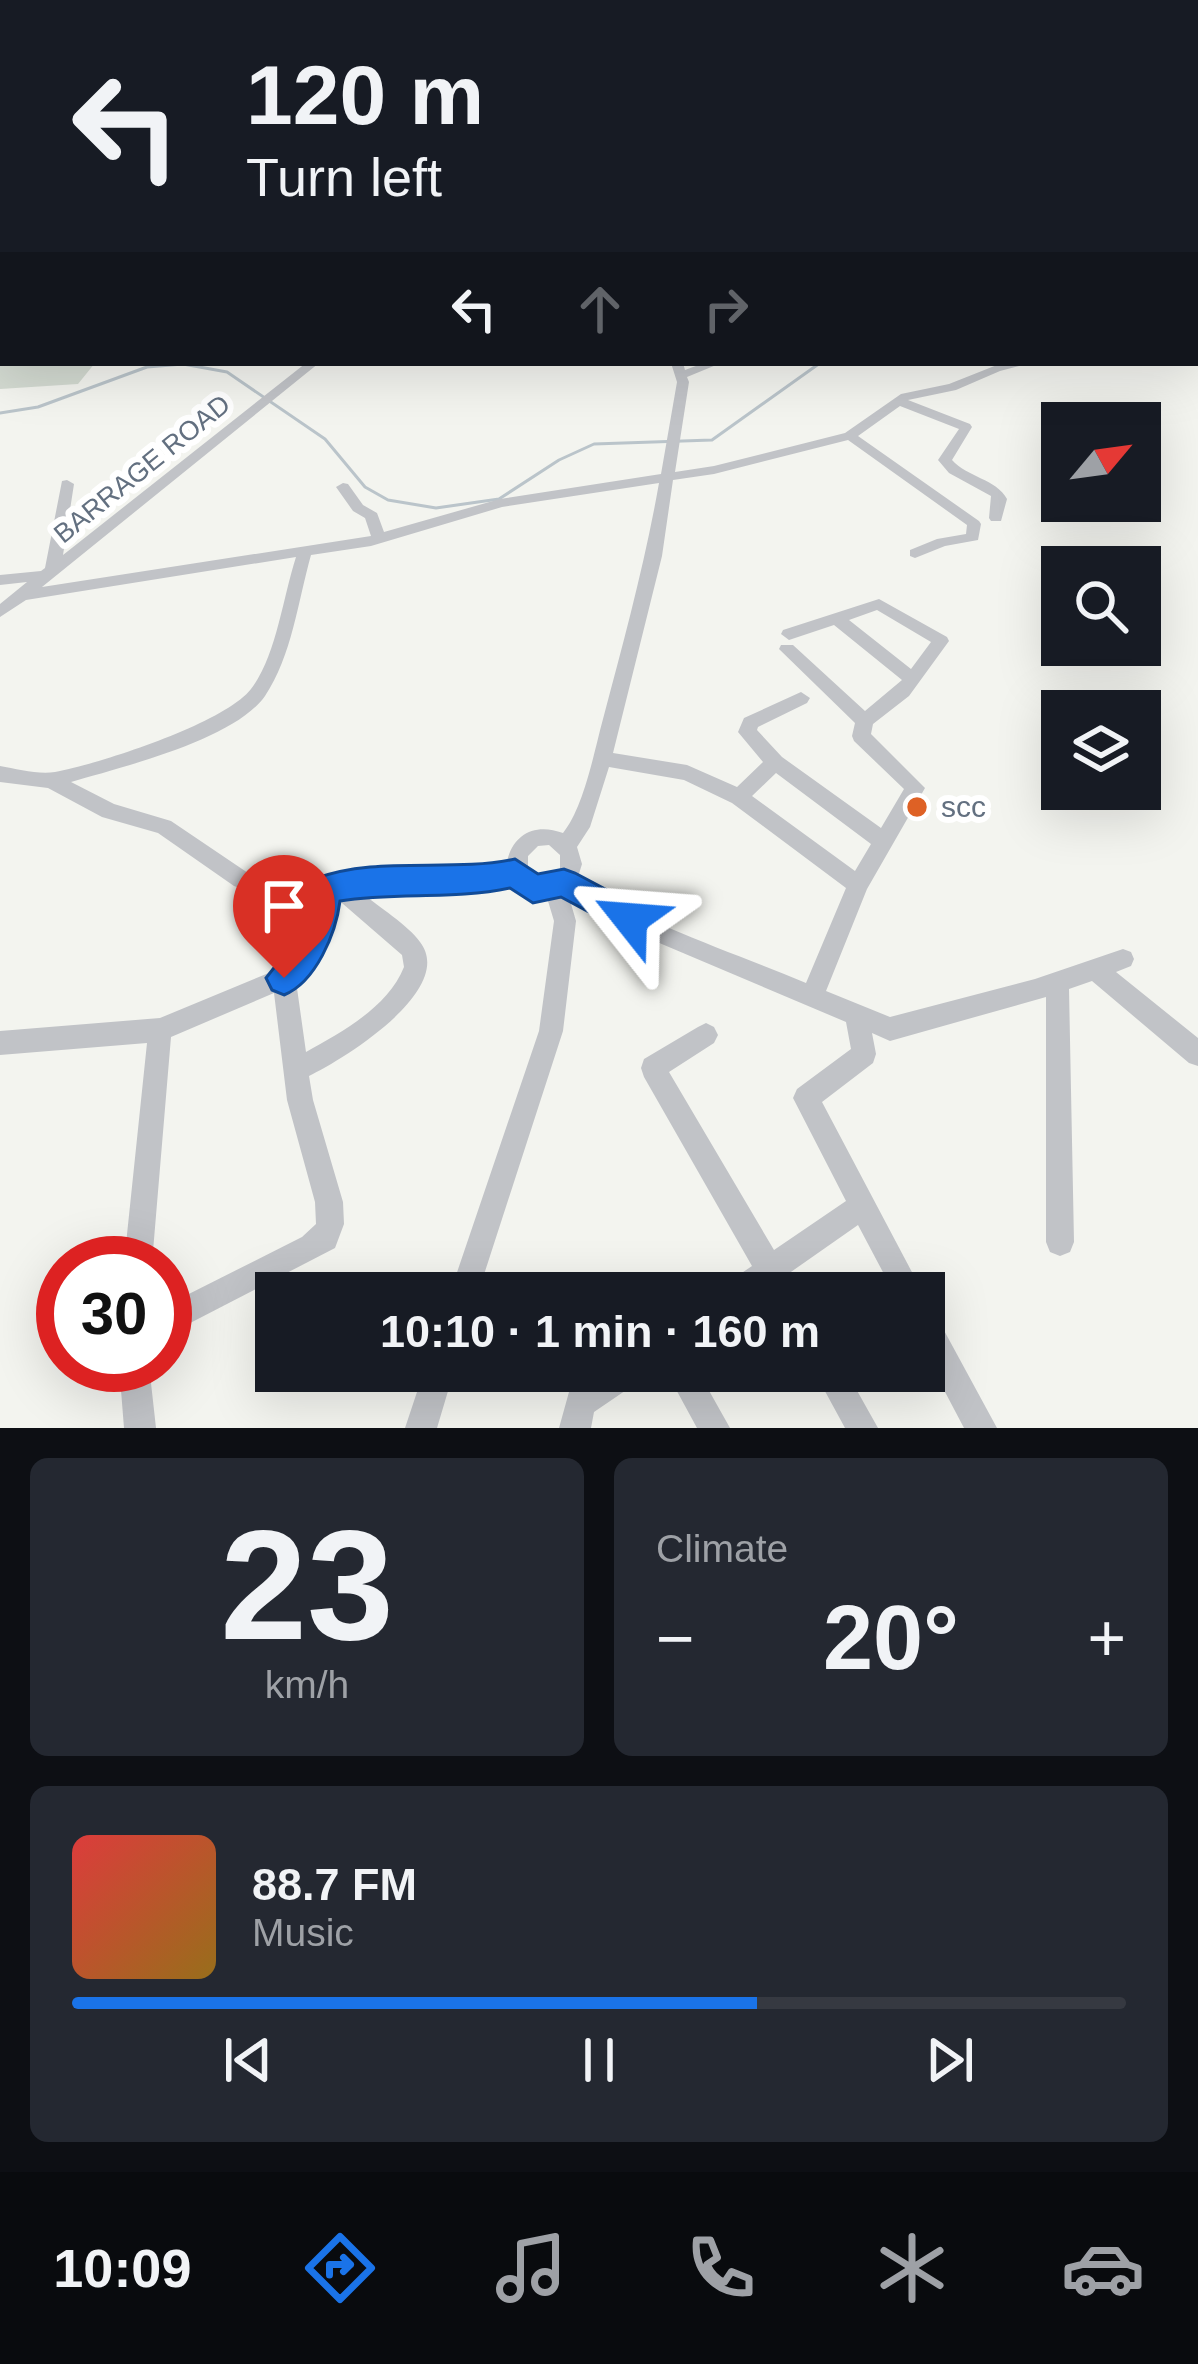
<!DOCTYPE html>
<meta charset="utf-8">
<style>
body{margin:0;font-family:Arial,sans-serif;background:#242831;color:#f1f3f6;height:100vh;display:flex;flex-direction:column;font-size:45px;white-space:nowrap}
*{box-sizing:border-box;margin:0}
p{font-size:39px;color:#9ea1a6}
.icon{flex:none;width:66px;height:66px;fill:none;stroke:currentColor;stroke-width:2;stroke-linecap:round;stroke-linejoin:round}
.map{position:relative;height:1428px;overflow:hidden}
.panel{display:flex;flex-direction:column;gap:30px;padding:30px;background:#0d0f14;flex:1}
.panel>*{flex:none}
.banner{position:absolute;left:0px;top:0px;width:1200px;height:366px;box-shadow:0 12px 48px #0002;background:#171b24;color:#f1f3f6;overflow:hidden}
.needle{width:78px;rotate:61deg}
.tools{position:absolute;left:1041px;top:402px;display:grid;gap:24px}
.tools a{display:grid;place-items:center;width:120px;height:120px;border-radius:0px;background:#171b24;box-shadow:0 12px 48px #0002;font-size:60px}
.speed{position:absolute;left:36px;top:1236px;display:flex;gap:24px;font-size:60px;font-weight:700;text-align:center}
.speed>*{display:grid;place-content:center;width:156px;height:156px;border-radius:50%;background:#171b24;box-shadow:0 12px 48px #0002;line-height:1}
.speed .limit{border:18px solid #d22;background:#fff;color:#111}
.pin{position:absolute;display:grid;place-items:center;width:102px;height:102px;color:#fff;margin:-123px -51px;border-radius:50% 50% 50% 0;rotate:-45deg;box-shadow:0 0 12px #0007}
.pin .icon{rotate:45deg}
.me{position:absolute;width:132px;margin:-66px;rotate:298deg;stroke-linejoin:round;filter:drop-shadow(0 0 9px #0008)}
.turn{display:flex;align-items:center;gap:42px;height:252px;padding:0 48px;font-size:54px}
.turn .icon{width:156px;height:156px;stroke-width:2.5}
.turn b{display:block;font-size:84px;line-height:102px}
.lanes{display:flex;align-items:center;height:114px;padding:0 48px;background:#0003;justify-content:center;gap:60px;direction:ltr}
.lanes .off{opacity:.35}
.big{font-size:90px;font-weight:700;line-height:1.1}
.panel .tile{flex:1;display:flex;flex-direction:column;justify-content:center;gap:18px;min-width:0;padding:0 42px;border-radius:18px;background:#242831}
.panel .dial{align-items:center;gap:0}
.dial b{font-size:156px;line-height:1}
.song{display:flex;align-items:center;gap:36px}
.cover{width:144px;height:144px;border-radius:18px;background:linear-gradient(135deg,hsl(0 70% 55%),hsl(40 70% 35%))}
.played{height:12px;border-radius:6px;background:linear-gradient(90deg,#1a73e8 65%,#363941 65%)}
.keys{display:flex;justify-content:space-around;direction:ltr}
.heat{display:flex;justify-content:space-between;align-items:center;font-size:66px;direction:ltr}
.panel .tiles{flex:1;display:grid;gap:30px;grid-template-columns:1fr 1fr}
.tile:last-child{grid-column:span 2}
.trip{position:absolute;left:255px;top:1272px;width:690px;height:120px;border-radius:0px;background:#171b24;box-shadow:0 12px 48px #0002;font-weight:700;line-height:120px;text-align:center}
.tab-bar{display:flex;height:192px;justify-content:space-around;align-items:center;background:#090b0e;color:#9ea1a6}
.tab-bar .icon{width:84px;height:84px}
.tab-bar .current{color:#1a73e8}
.tab-bar b{font-size:54px;color:#f1f3f6}
.map>svg:first-child{display:block}
.green{fill:#d3dad1}
.lines{fill:none;stroke-linecap:round;stroke-linejoin:round}
.stream{stroke:#bac4ca;stroke-width:3}
.major-casing{stroke:#b1b5b9;stroke-width:6}
.minor{fill:#c1c3c7;fill-rule:evenodd}
.major{fill:#fff;fill-rule:evenodd}
.route{fill:#1a73e8;stroke:#114b97;stroke-width:3}
.poi-dot{fill:#de6125;stroke:#fff;stroke-width:4.5}
.labels{text-anchor:middle;stroke-width:12;stroke-linejoin:round;paint-order:stroke}
.far-street-label{font-size:27px;fill:#637080;stroke:#fff}
.poi-label{font-size:30px;fill:#637080;stroke:#fff;text-anchor:start}
</style>
<div class="map">
<svg width="1198" height="1428" viewBox="0 0 1198 1428">
<rect width="100%" height="100%" fill="#f3f4ef"/>
<path class="green" d="M95,363L78,384L0,389V364Z"/>
<g class="lines">
<path class="stream" d="M0,413L38,407L147,367L183,364L227,372L325,439L365,487L388,500L436,508L499,499L559,460L594,444L712,440L820,363"/>
<g class="major-casing">
<path id="major" d="M0,146H3V148L0,149Z
M1197,146H1198V149H1197Z"/>
</g>
<path class="minor" d="M0,158H3V162H0Z
M0,243H3V249H0Z
M1197,335H1198V341H1197Z
M306,363H319L42,587L371,536L365,518L353,511L336,487L343,483L348,484L363,505L377,513L384,532L500,499L661,474L677,382L671,363H683L685,370L704,363H721L687,377L689,382L675,472L714,466L845,433L901,394L949,384L997,365L1031,363L1000,371L956,390L908,400L970,424L972,427L952,460C967,477 996,479 1007,499L1001,521H991L989,518L991,496L949,473L938,460L959,429L900,406L858,436L979,521L981,524L978,540L945,546L915,558L910,556V550L937,539L966,534L967,525L848,440L714,474L673,480L662,556L613,753L687,765L737,787L763,762L738,732L744,718L801,692L810,698L807,703L758,727L757,730L782,757L881,828L904,789L854,741L852,736L855,723L779,649L781,645H793L865,711L902,680L834,625L789,640L781,634L783,630L879,599L947,637L949,641L909,696L873,724L871,734L925,788L867,889L826,991L890,1017L1035,979L1123,949L1131,952L1134,959L1131,966L1116,972L1198,1038V1066L1189,1063L1092,981L1069,989L1074,1242L1070,1252L1060,1256L1050,1252L1046,1242V997L890,1041L872,1033L876,1054L873,1063L822,1102L923,1293H894L858,1225L788,1274L797,1293H767L766,1290L762,1293H723L727,1283L752,1266L644,1077L641,1068L644,1059L698,1027L706,1023L714,1027L718,1035L714,1043L669,1072L774,1250L846,1201L793,1098L797,1089L851,1049L846,1022L657,942L587,910L569,897L576,921L563,1031L478,1293H450L539,1031L554,921L548,901L523,895L512,883C462,894 412,886 362,893C379,907 408,925 420,942C457,990 342,1060 309,1076L313,1100L343,1202L344,1224L335,1248L165,1336V1306L302,1237L316,1224L315,1202L287,1100L274,993L171,1037L152,1263H124L147,1043L0,1055V1031L160,1018L276,970L292,954L311,914L314,900L283,904L234,886L158,833L102,817L48,788L0,782V766C17,769 39,775 55,772C99,764 225,723 251,689C276,657 283,597 296,557L26,600L0,617V604L27,582L0,585V575L41,571L45,568L62,481L67,480L74,484L63,555ZM659,483C645,563 624,640 603,719C594,752 584,807 563,833C534,822 511,835 506,866L483,871H388L283,886L248,873L171,821L114,804L71,782C122,767 234,740 265,696C292,656 298,601 311,555L371,546L502,507ZM877,610L931,642L911,669L849,620ZM609,767L684,780L732,803L846,888L806,983C730,951 647,925 577,880L582,864L577,847L590,827ZM776,773L871,844L855,871L752,796ZM549,845L560,855V872L547,882H538L528,872V856L538,846ZM335,897L402,955L404,967C388,1007 342,1032 306,1052L296,981C316,959 331,926 335,897Z
M924,1307L934,1312L997,1428H964L924,1352Z
M119,1365H149L156,1428H124Z
M424,1371H454L437,1428H405Z
M601,1371H642L638,1382L594,1412L591,1428H559L569,1392Z
M666,1371H698L730,1428H697Z
M814,1371H846L878,1428H845Z"/>
<use href="#major" class="major"/>
</g>
<linearGradient id="sky" x2="0" y2="1"><stop stop-color="#95badc"/><stop offset="0.42" stop-color="#fafaf8"/><stop offset="1" stop-color="#fafaf8" stop-opacity="0"/></linearGradient>
<rect width="1198" height="346" fill="url(#sky)"/>
<path class="route" d="M515,859L538,874L564,869L575,873L641,908L646,919L641,929L630,934L561,897L533,903L510,888C455,900 397,892 340,901C336,933 316,982 284,995L272,990L266,978L288,950L306,914L314,879C378,855 450,873 515,859Z"/>
<circle class="poi-dot" cx="917" cy="807" r="12"/>
<g class="labels">
<g class="far-street-label">
<text transform="translate(142 469) rotate(-39)" y="9">BARRAGE ROAD</text>
</g>
<g class="poi-label">
<text x="941" y="817">scc</text>
</g>
</g>
</svg>
<div class="tools">
<a><svg class="needle" viewBox="-14 -14 28 28"><path d="M0-13l5 13h-10z" fill="#e53935"/><path d="M0 13l5-13h-10z" fill="#9ea1a6"/></svg></a>
<a><svg class="icon" aria-label="search" viewBox="0 0 24 24"><circle cx="10" cy="10" r="6"/><path d="M15 15l6 6"/></svg></a>
<a><svg class="icon" aria-label="layers" viewBox="0 0 24 24"><path d="M12 4l9 5-9 5-9-5zM3 14l9 5 9-5"/></svg></a>
</div>
<div class="speed"><div class="limit">30</div></div>
<div class="pin" style="left:284px;top:978px;background:#d93025"><svg class="icon" aria-label="arrive" viewBox="0 0 24 24"><path d="M6 21V4h12l-3 4 3 4H6"/></svg></div>
<svg class="me" style="left:630px;top:919px" viewBox="-20 -20 40 40"><path d="M0-17L14 15 0 8-14 15z" fill="#1a73e8" stroke="#fff" stroke-width="4"/></svg>
<div class="trip">10:10 · 1 min · 160 m</div>
<div class="banner">
<div class="turn"><svg class="icon" aria-label="left" viewBox="0 0 24 24"><path d="M17 20v-9H6M10 6l-5 5 5 5"/></svg><div><b>120 m</b>Turn left</div></div>
<div class="lanes"><svg class="icon" aria-label="left" viewBox="0 0 24 24"><path d="M17 20v-9H6M10 6l-5 5 5 5"/></svg><svg class="icon off" aria-label="ahead" viewBox="0 0 24 24"><path d="M12 20V5M6 11l6-6 6 6"/></svg><svg class="icon off" aria-label="right" viewBox="0 0 24 24"><path d="M7 20v-9h11M14 6l5 5-5 5"/></svg></div>
</div>
</div>
<section class="panel">
<div class="tiles">
<div class="tile dial"><b>23</b><p>km/h</p></div>
<div class="tile"><p>Climate</p>
<div class="heat"><a>−</a><b class="big">20°</b><a>+</a></div>
</div>
<div class="tile">
<div class="song"><i class="cover"></i><div><b>88.7 FM</b><p>Music</p></div></div>
<div class="played"></div>
<div class="keys"><svg class="icon" aria-label="previous" viewBox="0 0 24 24"><path d="M18 5L8 12l10 7zM5 5v14"/></svg><svg class="icon" aria-label="pause" viewBox="0 0 24 24"><path d="M8 5v14M16 5v14"/></svg><svg class="icon" aria-label="next" viewBox="0 0 24 24"><path d="M6 5l10 7-10 7zM19 5v14"/></svg></div>
</div>
</div>
</section>
<nav class="tab-bar">
<b>10:09</b>
<svg class="icon current" aria-label="directions" viewBox="0 0 24 24"><path d="M12 3l9 9-9 9-9-9zM9 14v-3h6M13 9l2 2-2 2"/></svg>
<svg class="icon" aria-label="music" viewBox="0 0 24 24"><path d="M9 18V5l10-2v13"/><circle cx="6" cy="18" r="3"/><circle cx="16" cy="16" r="3"/></svg>
<svg class="icon" aria-label="phone" viewBox="0 0 24 24"><path d="M5 4h4l2 5-3 2q2 4 5 5l2-3 5 2v4C11 20 4 13 5 4z"/></svg>
<svg class="icon" aria-label="climate" viewBox="0 0 24 24"><path d="M12 3v18M4 7l16 10M4 17L20 7"/></svg>
<svg class="icon" aria-label="car" viewBox="0 0 24 24"><path d="M5 17H2v-5l4-1 3-4h7l3 4 3 1v5h-3M9 17h6M6 11h13"/><circle cx="7" cy="17" r="2"/><circle cx="17" cy="17" r="2"/></svg>
</nav>
